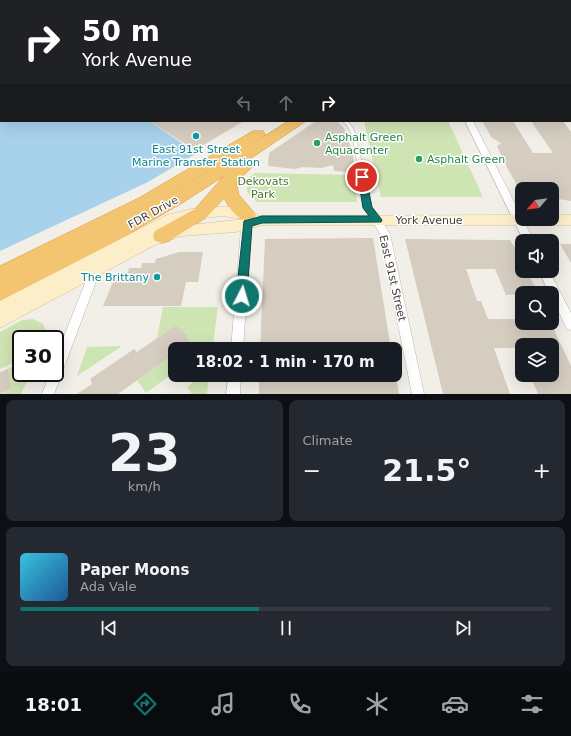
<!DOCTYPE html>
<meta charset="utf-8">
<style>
body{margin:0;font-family:"DejaVu Sans",sans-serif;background:#242831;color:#f1f3f6;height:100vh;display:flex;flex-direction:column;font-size:15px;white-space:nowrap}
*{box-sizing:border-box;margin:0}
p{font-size:13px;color:#9ea1a6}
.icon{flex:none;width:22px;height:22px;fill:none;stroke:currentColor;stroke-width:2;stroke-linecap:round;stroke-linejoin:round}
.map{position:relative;height:394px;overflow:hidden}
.panel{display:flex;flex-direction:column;gap:6px;padding:6px;background:#0d0f14;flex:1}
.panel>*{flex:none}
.banner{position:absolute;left:0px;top:0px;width:571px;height:122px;box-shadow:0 4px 16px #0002;background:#202124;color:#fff;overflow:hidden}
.needle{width:26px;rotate:241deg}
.tools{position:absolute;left:515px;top:182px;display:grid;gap:8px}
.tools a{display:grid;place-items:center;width:44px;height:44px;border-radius:8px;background:#171b24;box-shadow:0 4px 16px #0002;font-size:20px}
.speed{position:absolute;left:12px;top:330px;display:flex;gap:8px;font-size:20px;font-weight:700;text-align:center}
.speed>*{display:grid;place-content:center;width:52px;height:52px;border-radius:50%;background:#171b24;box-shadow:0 4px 16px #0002;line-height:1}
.speed .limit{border:2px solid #111;border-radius:6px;background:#fff;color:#111}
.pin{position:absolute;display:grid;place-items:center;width:34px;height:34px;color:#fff;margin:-17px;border:2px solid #fff;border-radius:50%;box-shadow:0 1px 4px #0007}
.me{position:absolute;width:44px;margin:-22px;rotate:5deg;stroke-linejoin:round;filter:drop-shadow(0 0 3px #0008)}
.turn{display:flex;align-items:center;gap:14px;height:84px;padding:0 16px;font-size:18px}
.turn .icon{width:52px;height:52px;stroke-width:2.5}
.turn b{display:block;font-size:28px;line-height:34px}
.lanes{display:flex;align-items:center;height:38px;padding:0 16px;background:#0003;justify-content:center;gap:20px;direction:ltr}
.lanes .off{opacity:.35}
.big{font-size:30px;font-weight:700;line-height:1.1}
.panel .card{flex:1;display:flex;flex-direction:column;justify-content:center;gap:6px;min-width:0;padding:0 14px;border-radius:8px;background:#242831}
.panel .dial{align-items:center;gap:0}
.dial b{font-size:52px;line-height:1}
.song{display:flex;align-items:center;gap:12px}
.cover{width:48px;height:48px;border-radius:6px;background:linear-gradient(135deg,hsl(190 70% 55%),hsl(210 70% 35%))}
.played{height:4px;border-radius:2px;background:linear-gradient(90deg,#0f766e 45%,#363941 45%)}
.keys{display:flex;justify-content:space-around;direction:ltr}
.heat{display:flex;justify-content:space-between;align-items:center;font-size:22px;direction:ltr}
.panel .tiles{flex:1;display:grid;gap:6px;grid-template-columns:1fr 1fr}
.card:last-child{grid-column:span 2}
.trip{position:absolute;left:168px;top:342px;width:234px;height:40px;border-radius:8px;background:#171b24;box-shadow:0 4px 16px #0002;font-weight:700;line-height:40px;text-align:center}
.dock{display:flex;height:64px;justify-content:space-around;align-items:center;background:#090b0e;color:#9ea1a6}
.dock .icon{width:28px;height:28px}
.dock .on{color:#0f766e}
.dock b{font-size:18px;color:#f1f3f6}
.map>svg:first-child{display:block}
.green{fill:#cfe4b3}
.water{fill:#a8d1eb}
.pier{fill:#f2efe8}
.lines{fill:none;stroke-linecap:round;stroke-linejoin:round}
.ferry{stroke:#377caa;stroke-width:1;stroke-dasharray:3 2.5;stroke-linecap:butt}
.building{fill:#d6cdc1}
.highway-tunnel{stroke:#cfccc5;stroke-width:10;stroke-dasharray:10 5.5;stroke-linecap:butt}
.lane-far1-casing{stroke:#bdb6ab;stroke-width:4.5}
.lane-casing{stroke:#bdb6ab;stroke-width:5.5}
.street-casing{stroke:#bdb6ab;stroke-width:1}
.secondary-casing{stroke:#cfc09a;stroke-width:1}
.highway-casing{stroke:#d29a42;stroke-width:1}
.lane-far1{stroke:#fff;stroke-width:3.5}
.lane{stroke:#fff;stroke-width:4.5}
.street{fill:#fff;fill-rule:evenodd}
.secondary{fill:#fbeec9;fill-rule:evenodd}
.highway{fill:#f4c571;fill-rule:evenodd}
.route{fill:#0f766e;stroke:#0a4d48}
.culture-dot{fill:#0f9aa8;stroke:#fff;stroke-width:1.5}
.leisure-dot{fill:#2e9e5b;stroke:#fff;stroke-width:1.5}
.labels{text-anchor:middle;stroke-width:3;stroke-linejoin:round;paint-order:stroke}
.leisure-label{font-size:11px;fill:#27864d;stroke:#fff;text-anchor:start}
.culture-label{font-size:11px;fill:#0d838f;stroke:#fff}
.park-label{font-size:11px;fill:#4a732e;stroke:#fff}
.street-label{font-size:11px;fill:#453f37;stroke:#fff}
</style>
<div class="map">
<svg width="571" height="394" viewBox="0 0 571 394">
<rect width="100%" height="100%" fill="#f2efe8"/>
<path class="green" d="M364,121H448L483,197H381Z
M255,173L355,175L357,202H257L247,192L248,178Z
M163,307H218L213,344L206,349H180L190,342L187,337L188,336L176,325L157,338Z
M33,319L43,324L47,334L45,339H21V364H11L0,369V332L22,320Z
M122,346L77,376L87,347Z
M175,353V372L146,393L137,380Z
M11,367L21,368V373H31L21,394H1L11,389L8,369Z
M196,375H209L207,394H192L187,387L199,378Z"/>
<path class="water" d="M0,0H455L1,1V121H251L148,182L0,251Z"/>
<path class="pier" d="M149,121H252L198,154Z"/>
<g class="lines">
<path class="ferry" d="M300,0L303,1"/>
</g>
<path class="building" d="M149,121H244L195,150Z
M316,121H337L344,128L353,154L355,172L334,171L333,165L322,168L303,167L295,169L268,166L269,153Z
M482,121H513L533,153H553L531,121H563L571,132V201L559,199L552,205V189H519L500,155H501L497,146L501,143L492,138Z
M373,238L391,349H260L265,239Z
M405,239L510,240L522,259V271H527L538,293L506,295L495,269H466L477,301H481L488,319H522V323H551L571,366V394H538L530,375H552V345H522V348H494L510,394H443Z
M560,244H571V263Z
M179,252H203L198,282H186L181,306H103L117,272H128L129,268H141L142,263H155L156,259Z
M176,325L188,336L187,337L190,342L180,349H175V353L118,394H77L92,384L90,379L134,349L137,352Z
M8,369L11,389L0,394V372Z
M259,375H396L399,394H259Z"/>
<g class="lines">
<path class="highway-tunnel" d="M514,1L518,0"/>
<g class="lane-far1-casing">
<path id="lane-far1" d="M345,121C354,129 355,140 357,151"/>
</g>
<g class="lane-casing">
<path id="lane" d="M357,150L368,208L377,220"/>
</g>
<g class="street-casing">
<path id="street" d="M570,44H571V48H570Z
M570,116H571V121H570Z
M465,121H473L534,241H524Z
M247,214L250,215L252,217L243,349H231L242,217L244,215Z
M377,217L380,218L390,234L424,394H412L380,234L372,220L374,218Z
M96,264L100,265L101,268L54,394H42L50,373H55V359L91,268L92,265Z
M539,271H549L571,313V330L567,329L552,298V293H549Z
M229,375H241L240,394H226Z"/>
</g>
<g class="secondary-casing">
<path id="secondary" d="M211,207H232L256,213L258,216L522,215V219H552V215H571V225H262L236,232L181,236L155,245L0,328V300L167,215L191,209ZM222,216L245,219L181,226L160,231L182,221Z"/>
</g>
<g class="highway-casing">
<path id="highway" d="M289,121H306L247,161L251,162L253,166L236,183L239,195L256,215L253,220C239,224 230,209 224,198L207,217L169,241L162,243L155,241L153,236L155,231L195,209L224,176L182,203L111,244L0,301V266L139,198L253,131H263L265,134L263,137L168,196L170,195Z"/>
</g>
<use href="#lane-far1" class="lane-far1"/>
<use href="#lane" class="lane"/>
<use href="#street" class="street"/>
<use href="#secondary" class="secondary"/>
<use href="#highway" class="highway"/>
</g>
<path class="route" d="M362,174L366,177L372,207L382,220L381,222L262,223L252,226L247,296L246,299H238L236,296L244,221L262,216H369L363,208L358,177Z"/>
<g class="culture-dot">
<circle cx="196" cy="136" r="4"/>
<circle cx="157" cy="277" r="4"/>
</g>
<g class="leisure-dot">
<circle cx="317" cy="143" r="4"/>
<circle cx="419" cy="159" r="4"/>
</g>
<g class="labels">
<g class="leisure-label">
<text x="325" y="141">Asphalt Green<tspan x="325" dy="13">Aquacenter</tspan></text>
<text x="427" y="163">Asphalt Green</text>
</g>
<g class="culture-label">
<text x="196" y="153">East 91st Street<tspan x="196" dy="13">Marine Transfer Station</tspan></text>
<text x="149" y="281" text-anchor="end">The Brittany</text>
</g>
<g class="park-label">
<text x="263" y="185">Dekovats<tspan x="263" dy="13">Park</tspan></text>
</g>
<g class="street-label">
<text transform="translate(153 212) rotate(-29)" y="4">FDR Drive</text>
<text x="429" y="224">York Avenue</text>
<text transform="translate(393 278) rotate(77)" y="4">East 91st Street</text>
</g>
</g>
</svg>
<div class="tools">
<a><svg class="needle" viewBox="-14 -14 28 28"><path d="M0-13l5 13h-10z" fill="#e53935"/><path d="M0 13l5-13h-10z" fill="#9ea1a6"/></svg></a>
<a><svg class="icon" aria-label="sound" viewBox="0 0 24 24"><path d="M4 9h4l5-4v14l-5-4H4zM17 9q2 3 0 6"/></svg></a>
<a><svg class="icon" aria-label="search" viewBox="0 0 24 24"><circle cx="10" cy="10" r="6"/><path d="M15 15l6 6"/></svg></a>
<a><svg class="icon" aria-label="layers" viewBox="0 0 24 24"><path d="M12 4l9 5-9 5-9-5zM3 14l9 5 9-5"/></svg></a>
</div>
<div class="speed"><div class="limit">30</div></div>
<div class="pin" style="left:362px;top:177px;background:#d93025"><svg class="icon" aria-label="arrive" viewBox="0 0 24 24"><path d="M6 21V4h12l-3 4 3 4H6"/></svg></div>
<svg class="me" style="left:242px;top:296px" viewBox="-20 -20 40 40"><circle r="17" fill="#0f766e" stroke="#fff" stroke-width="3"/><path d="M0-11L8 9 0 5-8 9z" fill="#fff"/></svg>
<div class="trip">18:02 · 1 min · 170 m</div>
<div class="banner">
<div class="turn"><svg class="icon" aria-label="right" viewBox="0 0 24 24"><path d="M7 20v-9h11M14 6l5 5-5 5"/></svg><div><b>50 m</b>York Avenue</div></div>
<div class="lanes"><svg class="icon off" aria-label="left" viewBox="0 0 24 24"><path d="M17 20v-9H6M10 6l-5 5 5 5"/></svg><svg class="icon off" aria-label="ahead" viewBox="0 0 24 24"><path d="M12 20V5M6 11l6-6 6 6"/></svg><svg class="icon" aria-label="right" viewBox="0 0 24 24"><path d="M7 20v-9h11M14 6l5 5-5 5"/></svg></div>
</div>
</div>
<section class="panel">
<div class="tiles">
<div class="card dial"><b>23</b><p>km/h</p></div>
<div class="card"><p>Climate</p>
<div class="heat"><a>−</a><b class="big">21.5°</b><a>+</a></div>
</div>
<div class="card">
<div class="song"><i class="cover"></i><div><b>Paper Moons</b><p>Ada Vale</p></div></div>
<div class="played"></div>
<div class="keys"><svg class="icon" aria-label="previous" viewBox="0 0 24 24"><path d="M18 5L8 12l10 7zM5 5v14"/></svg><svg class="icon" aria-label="pause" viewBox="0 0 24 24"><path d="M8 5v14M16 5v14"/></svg><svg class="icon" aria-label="next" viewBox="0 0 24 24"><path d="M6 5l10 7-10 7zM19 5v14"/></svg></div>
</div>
</div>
</section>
<nav class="dock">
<b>18:01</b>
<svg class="icon on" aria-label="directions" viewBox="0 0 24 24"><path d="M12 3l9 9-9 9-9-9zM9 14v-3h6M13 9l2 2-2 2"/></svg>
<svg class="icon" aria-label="music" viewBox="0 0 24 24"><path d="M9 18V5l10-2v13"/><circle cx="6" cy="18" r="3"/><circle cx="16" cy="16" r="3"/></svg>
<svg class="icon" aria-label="phone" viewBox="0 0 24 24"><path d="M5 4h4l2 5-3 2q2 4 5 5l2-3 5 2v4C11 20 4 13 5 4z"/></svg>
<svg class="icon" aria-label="climate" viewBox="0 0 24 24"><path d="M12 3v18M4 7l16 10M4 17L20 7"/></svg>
<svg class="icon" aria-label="car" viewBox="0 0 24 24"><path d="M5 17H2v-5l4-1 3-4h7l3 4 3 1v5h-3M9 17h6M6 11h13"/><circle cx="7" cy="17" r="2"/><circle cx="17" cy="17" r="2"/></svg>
<svg class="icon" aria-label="filters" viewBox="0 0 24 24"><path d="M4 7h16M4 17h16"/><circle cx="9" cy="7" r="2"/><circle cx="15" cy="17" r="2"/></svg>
</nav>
